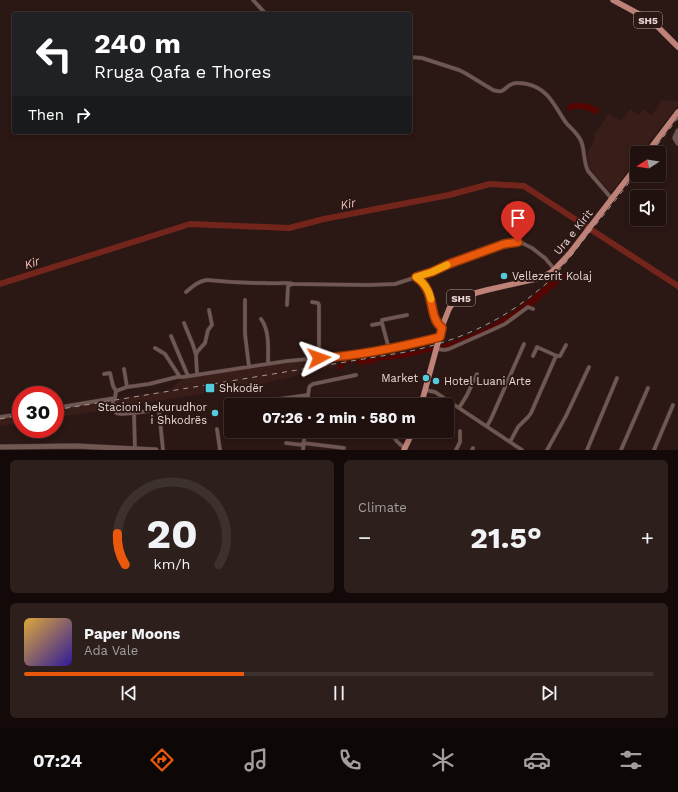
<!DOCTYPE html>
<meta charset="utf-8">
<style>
body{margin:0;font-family:"Work Sans",sans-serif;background:#2d1f1c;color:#f1f3f6;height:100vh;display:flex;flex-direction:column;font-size:15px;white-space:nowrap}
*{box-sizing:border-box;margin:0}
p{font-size:13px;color:#a29d9e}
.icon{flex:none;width:22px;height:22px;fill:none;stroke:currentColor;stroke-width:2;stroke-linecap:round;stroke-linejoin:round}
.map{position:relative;height:450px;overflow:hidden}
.details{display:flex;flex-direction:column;gap:10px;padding:10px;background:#120908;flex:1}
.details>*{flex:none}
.hud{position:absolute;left:12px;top:12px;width:400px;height:122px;border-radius:4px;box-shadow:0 2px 6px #0003,0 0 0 1px #3d312e;background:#202124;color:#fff;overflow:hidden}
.needle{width:26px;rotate:258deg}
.buttons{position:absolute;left:630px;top:146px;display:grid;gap:8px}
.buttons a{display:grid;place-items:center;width:36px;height:36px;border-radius:4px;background:#20110e;box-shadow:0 2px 6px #0003,0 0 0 1px #3d312e;font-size:20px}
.speed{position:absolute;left:12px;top:386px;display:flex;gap:8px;font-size:20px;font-weight:700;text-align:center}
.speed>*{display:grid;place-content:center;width:52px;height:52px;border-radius:50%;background:#20110e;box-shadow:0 2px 6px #0003,0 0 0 1px #3d312e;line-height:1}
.speed .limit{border:6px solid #d22;background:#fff;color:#111}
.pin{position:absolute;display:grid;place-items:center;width:34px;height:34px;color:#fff;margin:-41px -17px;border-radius:50% 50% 50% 0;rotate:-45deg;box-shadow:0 0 4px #0007}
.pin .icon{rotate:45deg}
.me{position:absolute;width:44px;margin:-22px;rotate:86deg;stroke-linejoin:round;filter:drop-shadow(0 0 3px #0008)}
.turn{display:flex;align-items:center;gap:14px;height:84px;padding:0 16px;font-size:18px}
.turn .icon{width:52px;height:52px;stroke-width:2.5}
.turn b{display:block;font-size:28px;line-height:34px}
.then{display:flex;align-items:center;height:38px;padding:0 16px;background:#0003;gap:8px;font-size:15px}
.big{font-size:30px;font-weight:700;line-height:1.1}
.details .tile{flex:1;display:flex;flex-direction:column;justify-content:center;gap:6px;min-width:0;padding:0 14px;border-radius:6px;background:#2d1f1c}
.details .dial{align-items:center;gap:0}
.dial svg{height:104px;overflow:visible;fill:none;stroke:#3d312e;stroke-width:7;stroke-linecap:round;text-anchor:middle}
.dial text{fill:#f1f3f6;stroke:none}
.song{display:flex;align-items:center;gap:12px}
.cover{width:48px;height:48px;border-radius:6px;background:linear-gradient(135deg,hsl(40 70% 55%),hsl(250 70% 35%))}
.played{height:4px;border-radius:2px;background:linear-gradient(90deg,#ea580c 35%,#3d312e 35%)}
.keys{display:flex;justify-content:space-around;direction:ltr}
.heat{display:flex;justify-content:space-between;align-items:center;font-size:22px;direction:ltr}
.details .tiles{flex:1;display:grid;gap:10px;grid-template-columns:1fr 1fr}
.tile:last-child{grid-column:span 2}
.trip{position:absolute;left:224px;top:398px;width:230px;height:40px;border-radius:4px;background:#20110e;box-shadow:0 2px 6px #0003,0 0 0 1px #3d312e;font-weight:700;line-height:40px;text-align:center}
.tab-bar{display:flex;height:64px;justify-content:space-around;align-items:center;background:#0d0706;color:#a29d9e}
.tab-bar .icon{width:28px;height:28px}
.tab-bar .active{color:#ea580c}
.tab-bar b{font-size:18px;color:#f1f3f6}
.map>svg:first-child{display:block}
.built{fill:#381d19}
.green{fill:#540502}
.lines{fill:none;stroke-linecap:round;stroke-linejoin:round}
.river{stroke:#73251b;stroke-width:6}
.street-casing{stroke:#413230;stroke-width:4.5}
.secondary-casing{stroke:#413230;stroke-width:6}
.primary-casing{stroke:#413230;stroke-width:6}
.street{stroke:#705752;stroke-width:3.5}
.secondary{stroke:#705752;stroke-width:5}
.primary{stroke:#bf8278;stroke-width:5.5}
.rail{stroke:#a89894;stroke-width:1;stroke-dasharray:5 5;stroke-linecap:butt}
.route-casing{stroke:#983908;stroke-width:10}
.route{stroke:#ea580c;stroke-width:7}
.slow{stroke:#f59e0b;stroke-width:7}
.poi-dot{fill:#54cadd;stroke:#2b1713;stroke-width:1.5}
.labels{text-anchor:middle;stroke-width:4;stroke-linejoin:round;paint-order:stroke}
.shield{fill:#2b1713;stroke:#af9e9b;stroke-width:1}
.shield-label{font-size:10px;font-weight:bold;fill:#e7d8d5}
.street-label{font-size:11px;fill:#e7d8d5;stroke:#2b1713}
.poi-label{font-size:11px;fill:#e7d8d5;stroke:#2b1713;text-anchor:start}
.water-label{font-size:12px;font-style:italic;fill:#f2c2b9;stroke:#2b1713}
</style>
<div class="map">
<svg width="678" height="450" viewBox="0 0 678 450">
<rect width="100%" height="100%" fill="#2b1713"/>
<path class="built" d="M660,100L678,101V105L641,153H637V159L611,193L589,168L587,155L595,138L593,137L609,113L620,121L631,109L638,115L644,109L651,115L659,106Z
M339,358L340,362H336L337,366L261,384L55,418V409L169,390L184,378L263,367L282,363Z
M21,415V423L0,426V418Z"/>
<path class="green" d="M573,103C583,102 591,104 600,109L596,115C587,108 579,107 568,111L567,106Z
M560,271L563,272L567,276L531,307L522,310L502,324L454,346L440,349L441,345C464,338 486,329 506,316C526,304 543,288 560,271Z
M435,340L434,344L341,362L339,358L396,349Z
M434,347L433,351L403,358L376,361V363L358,365L357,361L352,362L351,363L343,364L344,368L338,370V365L357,360L385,357Z"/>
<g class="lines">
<path class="river" d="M0,284L190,224L289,228L324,219L449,195L490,184L524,186L678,286"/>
<g class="street-casing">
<path id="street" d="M253,0L266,14
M410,57L422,58L459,70L465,73L493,90C505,94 503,88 512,84C516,82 522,83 527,84C550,89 555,108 567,124C572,129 578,134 581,141C585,150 583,161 588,171L612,199
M417,277C437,290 427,315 442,328
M186,292C192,287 198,281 207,280C226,282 246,283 265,283C272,284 289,282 293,284L368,285L395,284L432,272L449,264L504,244L514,242L522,243L532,248L545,258L555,270
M245,300V334L249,367
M312,302L318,303L319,305V358
M287,305L288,286L292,284
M261,319C270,331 268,350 268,364
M184,323L193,345L196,355
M382,323L389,349
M372,325L382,323V320L407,315
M171,336L188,376
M155,348L165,354L180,377
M437,349L444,350L449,349L492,330L505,324L528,307L533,309
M533,356L537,347L557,356H560L566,345
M124,369L127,387
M104,374L110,373L113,386L116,391
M197,374L196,355L197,352L205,343L208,330L212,325L209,310
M425,390L435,392L522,450
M112,399L116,413L121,414L134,413
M272,400L308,395
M307,405L309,388L310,386L313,384L356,375
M367,405V401
M55,408L115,398L116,391L127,387L149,384L177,377H183L287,361L342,356L364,353L389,349L440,337
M459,408L467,395L477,374
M159,410L163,450
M0,417L21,414
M487,426L491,419L524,344
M217,429L220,450
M393,431L392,433C394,440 399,444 405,448
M510,442L518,427L528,417L531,413L556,356
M286,443L303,445
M303,443L344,448
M135,450L134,413L149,411
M303,450L305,431
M456,450L460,442V431
M472,450L473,448
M547,450L566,416L589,367
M587,450L617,378
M621,450L648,388
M654,450L673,405"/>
</g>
<g class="secondary-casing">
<path id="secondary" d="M678,131L675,138L678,143
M0,447L76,446L156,450"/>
</g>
<g class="primary-casing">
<path id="primary" d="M613,0L650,20L657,26L678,47
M647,153L678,112
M421,405L443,324L449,309L452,304L456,301L464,296L487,290L540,278L550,273L556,268L570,253L637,166
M404,450L413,431"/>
</g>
<use href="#street" class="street"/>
<use href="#secondary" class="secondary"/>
<use href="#primary" class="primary"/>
<path class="rail" d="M651,153L678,118
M55,410L406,352C454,342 497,324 535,293C540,289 545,285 549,281C563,267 576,250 588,234C605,214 621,193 637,172
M0,419L21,415"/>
</g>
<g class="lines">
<g class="route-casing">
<path id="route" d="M319,358C359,356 401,347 440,337L442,328C427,316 437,291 416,277L432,272L449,264L504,244L518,242"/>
</g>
<use href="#route" class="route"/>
<path class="slow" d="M431,299C429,290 425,283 416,277L432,272L447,265"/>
</g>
<g class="poi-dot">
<circle cx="504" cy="276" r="4"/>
<circle cx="426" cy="378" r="4"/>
<circle cx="436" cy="381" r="4"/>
<rect x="205" y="383" width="10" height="10" rx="2"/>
<circle cx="215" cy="413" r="4"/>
</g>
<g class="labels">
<g class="shield">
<rect x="634" y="12" width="28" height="16" rx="3"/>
<rect x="447" y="290" width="28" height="16" rx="3"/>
</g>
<g class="shield-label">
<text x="648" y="24">SH5</text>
<text x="461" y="302">SH5</text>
</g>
<g class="street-label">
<text transform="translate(573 232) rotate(-51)" y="4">Ura e Kirit</text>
</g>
<g class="poi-label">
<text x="512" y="280">Vellezerit Kolaj</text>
<text x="418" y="382" text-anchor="end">Market</text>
<text x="444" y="385">Hotel Luani Arte</text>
<text x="219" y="392">Shkodër</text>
<text x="207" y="411" text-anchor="end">Stacioni hekurudhor<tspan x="207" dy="13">i Shkodrës</tspan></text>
</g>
<g class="water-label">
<text transform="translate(348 204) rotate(-12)" y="4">Kir</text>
<text transform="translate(32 263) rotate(-18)" y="4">Kir</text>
</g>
</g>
</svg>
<div class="buttons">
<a><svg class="needle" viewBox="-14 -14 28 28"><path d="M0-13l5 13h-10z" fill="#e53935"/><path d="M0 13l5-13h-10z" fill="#a29d9e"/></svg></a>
<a><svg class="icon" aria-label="sound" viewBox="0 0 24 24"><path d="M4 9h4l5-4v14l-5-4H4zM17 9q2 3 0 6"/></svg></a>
</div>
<div class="speed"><div class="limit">30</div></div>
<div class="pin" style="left:518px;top:242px;background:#d93025"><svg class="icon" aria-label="arrive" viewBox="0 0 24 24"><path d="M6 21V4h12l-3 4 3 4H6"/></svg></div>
<svg class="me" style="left:319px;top:358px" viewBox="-20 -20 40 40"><path d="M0-17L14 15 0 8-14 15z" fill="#ea580c" stroke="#fff" stroke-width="4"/></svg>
<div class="trip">07:26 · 2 min · 580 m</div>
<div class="hud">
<div class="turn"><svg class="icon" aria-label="left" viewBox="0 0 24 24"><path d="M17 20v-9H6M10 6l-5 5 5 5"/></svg><div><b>240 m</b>Rruga Qafa e Thores</div></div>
<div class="then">Then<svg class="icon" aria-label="right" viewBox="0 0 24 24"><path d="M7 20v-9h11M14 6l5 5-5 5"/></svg></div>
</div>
</div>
<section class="details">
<div class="tiles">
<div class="tile dial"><svg viewBox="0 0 100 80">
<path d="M14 69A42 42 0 1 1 86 69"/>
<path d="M14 69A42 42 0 0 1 8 45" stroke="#ea580c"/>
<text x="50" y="56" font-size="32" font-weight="700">20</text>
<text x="50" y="72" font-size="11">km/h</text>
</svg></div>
<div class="tile"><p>Climate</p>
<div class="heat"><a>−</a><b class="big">21.5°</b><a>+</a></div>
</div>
<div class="tile">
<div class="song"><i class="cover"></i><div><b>Paper Moons</b><p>Ada Vale</p></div></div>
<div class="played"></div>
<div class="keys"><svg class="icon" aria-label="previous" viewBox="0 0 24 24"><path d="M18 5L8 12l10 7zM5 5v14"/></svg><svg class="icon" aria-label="pause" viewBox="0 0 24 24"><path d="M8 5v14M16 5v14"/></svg><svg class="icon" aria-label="next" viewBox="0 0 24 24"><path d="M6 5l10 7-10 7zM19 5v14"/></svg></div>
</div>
</div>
</section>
<nav class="tab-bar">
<b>07:24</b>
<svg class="icon active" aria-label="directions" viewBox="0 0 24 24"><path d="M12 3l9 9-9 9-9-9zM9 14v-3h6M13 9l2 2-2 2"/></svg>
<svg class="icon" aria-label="music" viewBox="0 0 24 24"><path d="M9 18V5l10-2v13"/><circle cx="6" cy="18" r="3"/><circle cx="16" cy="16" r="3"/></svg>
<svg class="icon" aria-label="phone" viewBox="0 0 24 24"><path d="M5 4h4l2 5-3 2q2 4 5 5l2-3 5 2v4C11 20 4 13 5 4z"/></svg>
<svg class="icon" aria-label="climate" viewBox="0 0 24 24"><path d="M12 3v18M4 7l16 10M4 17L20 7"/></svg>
<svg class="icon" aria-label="car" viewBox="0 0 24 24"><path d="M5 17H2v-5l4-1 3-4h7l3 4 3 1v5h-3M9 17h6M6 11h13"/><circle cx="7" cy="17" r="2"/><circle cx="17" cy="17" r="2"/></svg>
<svg class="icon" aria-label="filters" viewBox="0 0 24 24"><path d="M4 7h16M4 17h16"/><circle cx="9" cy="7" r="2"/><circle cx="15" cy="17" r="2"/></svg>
</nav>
